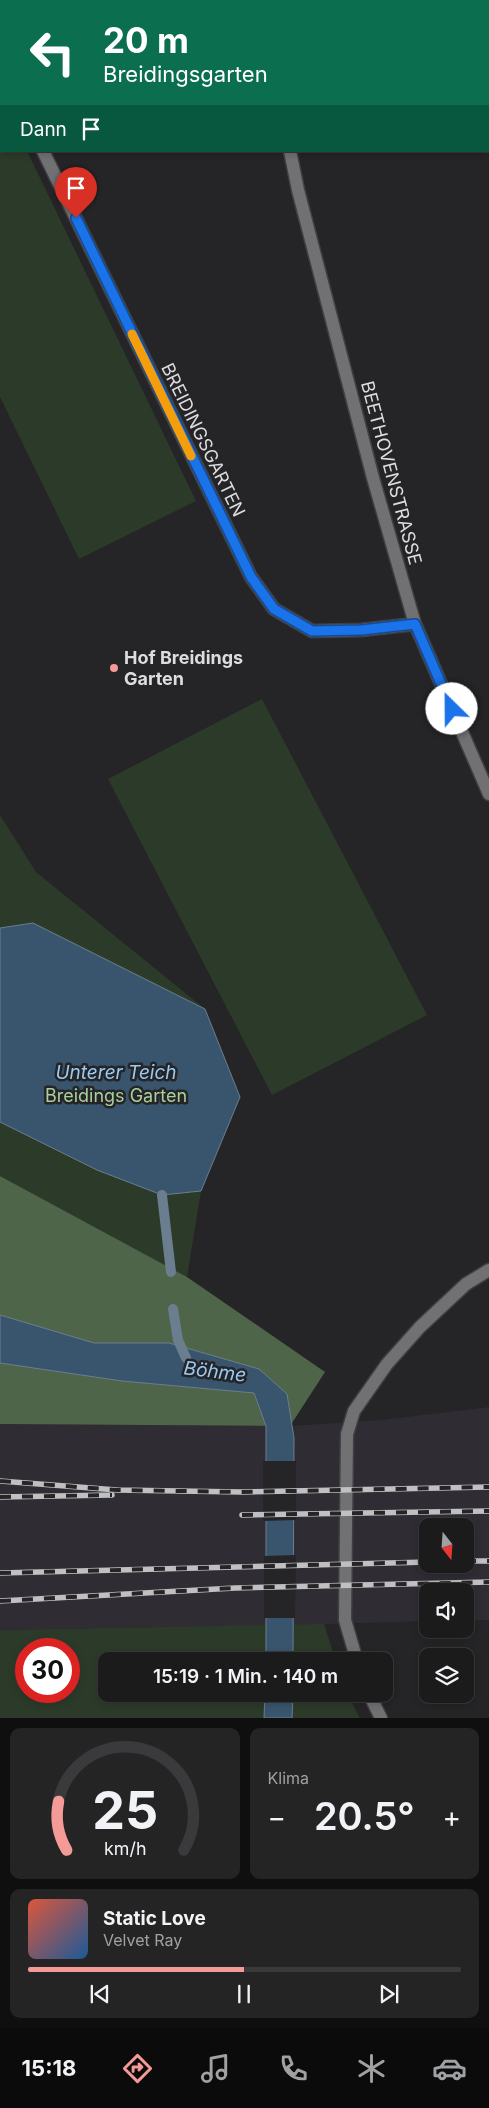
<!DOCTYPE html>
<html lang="de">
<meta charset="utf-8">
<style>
body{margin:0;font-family:Inter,sans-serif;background:#252425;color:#f1f3f6;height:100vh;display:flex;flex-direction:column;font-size:19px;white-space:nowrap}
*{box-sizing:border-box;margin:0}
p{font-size:16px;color:#a0a1a3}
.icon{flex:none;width:28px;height:28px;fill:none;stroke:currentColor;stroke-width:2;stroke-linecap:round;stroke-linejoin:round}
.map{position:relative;height:1718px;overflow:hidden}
.sheet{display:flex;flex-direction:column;gap:10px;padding:10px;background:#0f0f0f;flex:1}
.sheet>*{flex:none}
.hud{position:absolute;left:0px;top:0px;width:490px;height:152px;box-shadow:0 2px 8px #0003,0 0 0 1px #3a393b;background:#0b6e4f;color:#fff;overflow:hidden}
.needle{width:32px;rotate:163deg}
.controls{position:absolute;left:419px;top:1518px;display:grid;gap:10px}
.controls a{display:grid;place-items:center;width:55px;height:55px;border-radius:10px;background:#1c1b1c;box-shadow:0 2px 8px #0003,0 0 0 1px #3a393b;font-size:25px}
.speed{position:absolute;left:15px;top:1638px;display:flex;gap:10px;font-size:25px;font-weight:700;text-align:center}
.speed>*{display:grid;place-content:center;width:65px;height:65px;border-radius:50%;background:#1c1b1c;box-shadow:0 2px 8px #0003,0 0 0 1px #3a393b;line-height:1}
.speed .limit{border:8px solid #d22;background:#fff;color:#111}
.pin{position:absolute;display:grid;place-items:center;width:42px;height:42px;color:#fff;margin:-51px -21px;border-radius:50% 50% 50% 0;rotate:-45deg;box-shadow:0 0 5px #0007}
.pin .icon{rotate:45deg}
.me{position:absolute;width:55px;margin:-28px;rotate:337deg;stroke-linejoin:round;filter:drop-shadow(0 0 4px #0008)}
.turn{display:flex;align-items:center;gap:18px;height:105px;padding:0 20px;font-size:22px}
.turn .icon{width:65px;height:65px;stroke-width:2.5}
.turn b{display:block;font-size:35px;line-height:42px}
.then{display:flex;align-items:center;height:48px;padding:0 20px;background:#0003;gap:10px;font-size:19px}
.big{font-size:38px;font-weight:600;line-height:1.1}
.sheet .widget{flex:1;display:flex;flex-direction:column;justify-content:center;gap:8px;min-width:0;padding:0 18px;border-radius:10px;background:#252425}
.sheet .dial{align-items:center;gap:0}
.dial svg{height:130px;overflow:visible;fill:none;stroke:#3a393b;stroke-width:7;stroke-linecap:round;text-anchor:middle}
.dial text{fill:#f1f3f6;stroke:none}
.song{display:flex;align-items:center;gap:15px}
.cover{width:60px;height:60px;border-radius:8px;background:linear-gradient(135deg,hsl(10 70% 55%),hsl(210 70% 35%))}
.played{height:5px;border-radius:2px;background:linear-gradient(90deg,#f59b97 50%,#3a393b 50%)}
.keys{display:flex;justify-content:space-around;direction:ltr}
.heat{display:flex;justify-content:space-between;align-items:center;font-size:28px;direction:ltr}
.sheet .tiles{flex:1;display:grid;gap:10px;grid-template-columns:1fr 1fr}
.widget:last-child{grid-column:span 2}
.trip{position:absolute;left:98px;top:1652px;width:295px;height:50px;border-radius:10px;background:#1c1b1c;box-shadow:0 2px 8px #0003,0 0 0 1px #3a393b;font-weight:600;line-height:50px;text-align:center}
.menu{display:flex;height:80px;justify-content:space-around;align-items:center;background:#0b0b0b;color:#a0a1a3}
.menu .icon{width:35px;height:35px}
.menu .selected{color:#f59b97}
.menu b{font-size:22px;color:#f1f3f6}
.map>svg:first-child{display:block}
.built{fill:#2f2c34;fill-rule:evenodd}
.green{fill:#2c3b29;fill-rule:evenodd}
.forest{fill:#4f6549}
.water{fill:#39556d;stroke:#6a7e8f}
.pier{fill:#252426}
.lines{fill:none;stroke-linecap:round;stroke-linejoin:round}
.stream{stroke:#6a7e8f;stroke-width:10}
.lane-casing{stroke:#403f41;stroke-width:15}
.street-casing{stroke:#403f41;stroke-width:15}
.lane{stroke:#717073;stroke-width:12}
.street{stroke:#717073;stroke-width:12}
.rail-casing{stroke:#c0bfc1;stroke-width:5.5}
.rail{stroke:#252426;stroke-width:4;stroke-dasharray:11;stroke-linecap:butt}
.route-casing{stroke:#114b97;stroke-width:12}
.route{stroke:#1a73e8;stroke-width:9}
.slow{stroke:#f59e0b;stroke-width:9}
.poi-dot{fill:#f59b97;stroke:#252426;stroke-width:2}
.labels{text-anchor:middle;stroke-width:5;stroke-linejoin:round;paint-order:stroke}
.street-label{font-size:18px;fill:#dddcde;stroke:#252426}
.poi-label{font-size:18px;font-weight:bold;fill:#dddcde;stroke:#252426;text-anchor:start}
.park-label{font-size:18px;fill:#a8d09d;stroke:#252426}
.water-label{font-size:19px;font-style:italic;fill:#97cbf6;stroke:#252426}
</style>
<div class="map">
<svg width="489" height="1718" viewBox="0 0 489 1718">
<rect width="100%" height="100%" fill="#252426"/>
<path class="built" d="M489,1407V1620H465V1591H428L427,1621L294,1625L0,1630V1424L290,1426L382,1420ZM428,1526H465V1564H428Z"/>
<path class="green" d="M0,0H219L1,1V51Z
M0,96L1,151H27L196,501L79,559L0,397Z
M262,699L427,1015L272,1095L108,779Z
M0,815L36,872L205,1009L240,1097L201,1191L187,1277L0,1176Z
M324,1624L336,1661H106V1694H347L360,1718H0V1630ZM26,1649H69V1691H26Z"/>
<path class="forest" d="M0,1176L187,1277L325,1372L290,1426L0,1424Z"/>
<path class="water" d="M33,923L205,1009L240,1097L201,1191L162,1195L97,1170L0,1122V928Z
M0,1315L94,1343H169L259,1369L287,1394L294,1438L293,1661H266V1426L254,1393L122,1381L0,1363Z
M265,1694H293L292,1718H264Z"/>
<path class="pier" d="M263,1461H296V1520L263,1521Z
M296,1555L295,1618H264V1556Z"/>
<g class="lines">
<path class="stream" d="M162,1195L171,1272
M173,1309L178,1340L186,1358"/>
<g class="lane-casing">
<path id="lane" d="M0,63L1,66
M43,151L251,577L274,609L312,631L361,630L415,624"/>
</g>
<g class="street-casing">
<path id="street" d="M260,0V1
M290,151L298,190L373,478L415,624L489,794
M357,1661L345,1620L347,1434L354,1411L387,1364L420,1327L466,1284L489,1270
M369,1694L381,1718"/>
</g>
<use href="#lane" class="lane"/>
<use href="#street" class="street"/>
<g class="rail-casing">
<path id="rail" d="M0,1481L117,1490L241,1492L489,1487
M0,1497L112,1495
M242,1515L489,1511
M465,1561H489
M0,1573L428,1562
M0,1601L235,1588L489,1582"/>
</g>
<use href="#rail" class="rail"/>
</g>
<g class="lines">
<g class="route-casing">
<path id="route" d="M76,218L251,577L274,609L312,631L361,630L415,624L452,709"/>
</g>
<use href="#route" class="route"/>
<path class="slow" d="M132,334L191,456"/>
</g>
<circle class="poi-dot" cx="114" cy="668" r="5"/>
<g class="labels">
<g class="street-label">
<text transform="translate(203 440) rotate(64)" y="6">BREIDINGSGARTEN</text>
<text transform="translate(391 473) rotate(75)" y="6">BEETHOVENSTRASSE</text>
</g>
<g class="poi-label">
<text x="124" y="664">Hof Breidings<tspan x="124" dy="21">Garten</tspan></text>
</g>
<g class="park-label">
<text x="116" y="1102">Breidings Garten</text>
</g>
<g class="water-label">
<text x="116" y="1079">Unterer Teich</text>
<text transform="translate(215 1371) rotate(7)" y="7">Böhme</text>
</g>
</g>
</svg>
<div class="controls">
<a><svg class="needle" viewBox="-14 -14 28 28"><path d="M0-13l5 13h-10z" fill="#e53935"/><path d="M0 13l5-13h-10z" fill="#a0a1a3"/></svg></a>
<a><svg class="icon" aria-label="sound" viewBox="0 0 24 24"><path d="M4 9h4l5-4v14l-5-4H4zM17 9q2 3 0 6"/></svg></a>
<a><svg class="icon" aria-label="layers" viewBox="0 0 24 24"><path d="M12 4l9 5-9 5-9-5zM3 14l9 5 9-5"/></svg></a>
</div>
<div class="speed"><div class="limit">30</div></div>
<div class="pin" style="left:76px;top:218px;background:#d93025"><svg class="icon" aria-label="arrive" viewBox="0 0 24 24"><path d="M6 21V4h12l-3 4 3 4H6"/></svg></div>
<svg class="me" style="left:452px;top:709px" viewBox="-20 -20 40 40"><circle r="19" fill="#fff"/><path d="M0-13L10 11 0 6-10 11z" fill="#1a73e8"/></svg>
<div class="trip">15:19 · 1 Min. · 140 m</div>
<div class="hud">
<div class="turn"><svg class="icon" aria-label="left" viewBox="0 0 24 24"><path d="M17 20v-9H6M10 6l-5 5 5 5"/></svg><div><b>20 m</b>Breidingsgarten</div></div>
<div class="then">Dann<svg class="icon" aria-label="arrive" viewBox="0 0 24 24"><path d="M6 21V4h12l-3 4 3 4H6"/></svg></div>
</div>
</div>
<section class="sheet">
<div class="tiles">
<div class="widget dial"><svg viewBox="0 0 100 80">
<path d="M14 69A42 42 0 1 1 86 69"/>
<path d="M14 69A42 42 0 0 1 9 39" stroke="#f59b97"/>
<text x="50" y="56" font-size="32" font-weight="700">25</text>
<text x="50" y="72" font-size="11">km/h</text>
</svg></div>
<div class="widget"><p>Klima</p>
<div class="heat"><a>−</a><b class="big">20.5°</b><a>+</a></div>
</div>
<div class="widget">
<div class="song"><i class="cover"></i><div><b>Static Love</b><p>Velvet Ray</p></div></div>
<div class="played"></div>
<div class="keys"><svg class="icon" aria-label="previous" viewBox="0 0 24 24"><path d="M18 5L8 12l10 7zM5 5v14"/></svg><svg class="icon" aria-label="pause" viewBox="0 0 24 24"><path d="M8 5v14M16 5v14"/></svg><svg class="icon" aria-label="next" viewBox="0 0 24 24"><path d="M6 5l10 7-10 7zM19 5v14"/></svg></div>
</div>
</div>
</section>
<nav class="menu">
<b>15:18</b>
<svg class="icon selected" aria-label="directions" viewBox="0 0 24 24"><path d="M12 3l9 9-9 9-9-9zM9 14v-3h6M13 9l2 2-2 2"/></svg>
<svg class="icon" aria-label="music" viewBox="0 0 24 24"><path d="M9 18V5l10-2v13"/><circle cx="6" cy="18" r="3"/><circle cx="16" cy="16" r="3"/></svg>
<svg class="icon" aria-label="phone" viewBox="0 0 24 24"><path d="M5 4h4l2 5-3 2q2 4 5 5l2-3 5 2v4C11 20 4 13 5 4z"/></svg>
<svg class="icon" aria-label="climate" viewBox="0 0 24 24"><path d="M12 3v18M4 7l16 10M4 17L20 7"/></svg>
<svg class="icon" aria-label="car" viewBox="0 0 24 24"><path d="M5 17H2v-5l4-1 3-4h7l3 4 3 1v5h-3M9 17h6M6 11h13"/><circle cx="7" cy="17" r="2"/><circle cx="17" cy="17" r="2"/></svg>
</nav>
